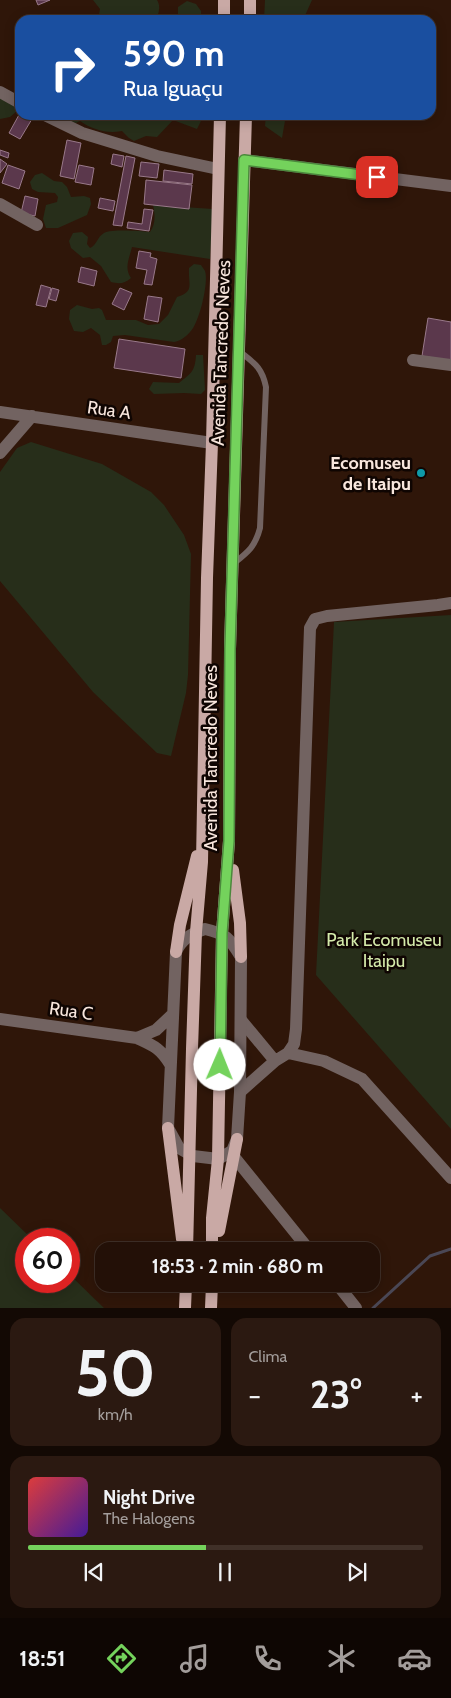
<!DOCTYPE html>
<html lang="pt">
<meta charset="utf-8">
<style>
body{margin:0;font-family:Cabin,sans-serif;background:#2b1911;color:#f1f3f6;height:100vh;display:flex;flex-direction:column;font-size:19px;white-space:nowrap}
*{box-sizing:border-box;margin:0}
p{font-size:16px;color:#a39d9b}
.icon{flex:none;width:28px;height:28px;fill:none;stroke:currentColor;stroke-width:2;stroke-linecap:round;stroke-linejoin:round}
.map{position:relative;height:1308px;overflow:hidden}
.panel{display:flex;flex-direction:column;gap:10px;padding:10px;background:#130904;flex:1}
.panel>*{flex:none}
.guide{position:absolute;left:15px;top:15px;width:421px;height:105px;border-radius:15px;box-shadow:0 2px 12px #0003,0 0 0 1px #403028;background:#1a4fa0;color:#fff;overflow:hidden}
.speed{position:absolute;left:15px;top:1228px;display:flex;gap:10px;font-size:25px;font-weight:700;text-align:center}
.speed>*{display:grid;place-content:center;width:65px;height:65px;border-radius:50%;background:#231007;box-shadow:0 2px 12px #0003,0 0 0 1px #403028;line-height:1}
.speed .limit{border:8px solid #d22;background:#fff;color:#111}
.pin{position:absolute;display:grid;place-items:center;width:42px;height:42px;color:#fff;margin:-21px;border-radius:10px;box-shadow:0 2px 8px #0006}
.me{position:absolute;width:55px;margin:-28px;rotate:1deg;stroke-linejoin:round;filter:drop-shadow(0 0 4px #0008)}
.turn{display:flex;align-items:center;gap:18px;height:105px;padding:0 25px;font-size:22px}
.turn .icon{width:65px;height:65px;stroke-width:2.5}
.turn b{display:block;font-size:35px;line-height:42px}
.big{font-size:38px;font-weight:700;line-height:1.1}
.panel .widget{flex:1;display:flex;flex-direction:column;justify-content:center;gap:8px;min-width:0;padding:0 18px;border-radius:15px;background:#2b1911}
.panel .dial{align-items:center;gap:0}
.dial b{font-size:65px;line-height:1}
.song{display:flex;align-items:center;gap:15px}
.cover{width:60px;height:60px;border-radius:8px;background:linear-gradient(135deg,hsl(0 70% 55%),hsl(260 70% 35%))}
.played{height:5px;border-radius:2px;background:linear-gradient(90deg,#74d25c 45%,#403028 45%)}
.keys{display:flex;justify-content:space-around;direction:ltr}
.heat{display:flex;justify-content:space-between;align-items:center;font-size:28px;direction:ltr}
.panel .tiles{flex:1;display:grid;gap:10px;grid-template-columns:1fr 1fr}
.widget:last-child{grid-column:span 2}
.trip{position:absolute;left:95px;top:1242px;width:285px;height:50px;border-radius:15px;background:#231007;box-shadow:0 2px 12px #0003,0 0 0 1px #403028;font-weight:700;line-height:50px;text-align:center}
.dock{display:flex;height:80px;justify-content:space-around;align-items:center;background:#0e0603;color:#a39d9b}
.dock .icon{width:35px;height:35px}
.dock .current{color:#74d25c}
.dock b{font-size:22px;color:#f1f3f6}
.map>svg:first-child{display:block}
.green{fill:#272e1a}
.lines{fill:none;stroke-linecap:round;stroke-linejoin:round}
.stream{stroke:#4a4755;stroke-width:3}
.building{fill:#5b384c;stroke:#99798a}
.service{stroke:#726361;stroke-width:6}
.minor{stroke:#726361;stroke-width:12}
.tertiary{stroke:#726361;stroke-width:12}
.primary{stroke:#c9a9a5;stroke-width:12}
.route-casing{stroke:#4b883c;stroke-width:12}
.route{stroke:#74d25c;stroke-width:9}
.culture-dot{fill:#0f9aa8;stroke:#0f0502;stroke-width:2}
.labels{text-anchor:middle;stroke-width:5;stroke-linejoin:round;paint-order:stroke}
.street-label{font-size:18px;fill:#f8e6dd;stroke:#0f0502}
.poi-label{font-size:18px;font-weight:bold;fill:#f8e6dd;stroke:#0f0502;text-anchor:end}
.park-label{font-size:18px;fill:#d4eaaa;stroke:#0f0502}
</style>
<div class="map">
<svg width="451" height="1308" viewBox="0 0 451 1308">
<rect width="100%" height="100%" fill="#2f1609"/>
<path class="green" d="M93,0H157C161,6 159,15 155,20H98L100,9Z
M265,0H312L303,20H264Z
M187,1L196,4L201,11V20H178V7Z
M0,98L16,106L17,111L10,117L0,119Z
M65,115H203L201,121L197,129L173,120L157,137L146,136L134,141L129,138L122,131C107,134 93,130 80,121L76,123L68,121Z
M266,115H286L282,138L265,126Z
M42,173L54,181L62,182L67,187L71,197L84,196L90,198L91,204L87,215L58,228H46L43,219L46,205L57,202L58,197L55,193L38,192L32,189L30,182L35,175Z
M153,205L213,209L210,259L132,247C129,259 124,268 131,278C124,284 119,284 111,282L101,266L90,257L83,258L71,248L69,241L73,233L82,232L88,237L87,244L90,248C97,245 97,237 104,233C112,229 140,231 150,232C156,224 155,214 153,205Z
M194,264L201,265C202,267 204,269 205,271C209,282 199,324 190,332C186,337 180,341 174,342L125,335L113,336L111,342L106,345H102L100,335L91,328L83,332L74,331L69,319L70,310L77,305L92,309L99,308L102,310L106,320H136L148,325L159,324L168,315L177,297C195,291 188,285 189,268Z
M196,355H203L205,390L201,394L184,393L154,394L149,389L153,382L179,383C191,373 195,372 196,355Z
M31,442L102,464L151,492L164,505L184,535L191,554L188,675L186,693L171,756L157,753L93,692L0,581V472L17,448Z
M451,615V1129L316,975L334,622Z
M0,1208L32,1239H26V1281H69V1274L104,1308H0Z"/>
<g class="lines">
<path class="stream" d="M373,1308L430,1256L451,1249"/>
</g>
<path class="building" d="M36,0H50L38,5Z
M20,113V115H25L32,119L20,139L9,133Z
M67,140L81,143L74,179L60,176Z
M0,150L9,153L8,158L0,155Z
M113,154L124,156L122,167L111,164Z
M126,156L135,158L122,226L113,225Z
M0,159L7,164L0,173Z
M141,162L159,164L157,178L139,176Z
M8,165L25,171L19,189L2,183Z
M79,165L94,168L91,185L75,182Z
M164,170L193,174L192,184L163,181Z
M146,180L192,185L189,209L144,204Z
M25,196L38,199L35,216L21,213Z
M100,198L115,201L113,211L98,208Z
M144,209L153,210L149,231L127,228L128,222L142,224Z
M139,251L151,253L150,257L157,259L152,285L144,284L147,270L136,268Z
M81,267L97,271L94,286L78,282Z
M41,285L51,288L46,307L36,305Z
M52,288L59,290L56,301L49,299Z
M120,288L132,293L124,310L112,304Z
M148,296L162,298L158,322L144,319Z
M428,318L451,322V361L422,356Z
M119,339L185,349L181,378L114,368Z"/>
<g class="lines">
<path class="service" d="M233,564C248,552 255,547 260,528L266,387C262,367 254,363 239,351"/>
<path class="minor" d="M0,92L20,103
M45,115L82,133L157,156L218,169
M244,160L451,186
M0,204L37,225
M413,360L451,365
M0,412L212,443
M0,453L32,416
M241,1020L275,1061
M288,1053L324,1061L362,1079L451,1178
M240,1092L275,1061L288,1053L294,1044L296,1029L310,628L315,619L327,616L438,605L451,603
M235,1158L310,1251
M337,1284L356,1308"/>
<path class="tertiary" d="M205,929C227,934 229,938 241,957L240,1092L237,1139L232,1151L218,1159L193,1156L179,1148L168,1128L176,952C181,939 192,933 205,929Z
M0,1019L137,1038C154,1046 160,1048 170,1064
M137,1038L156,1030L172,1015"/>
<path class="primary" d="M224,20V0
M250,20V0
M233,870L240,923L241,957
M176,952L180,925L197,856
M168,1128L182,1239
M219,1231L237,1139
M187,1251L192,1049L196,932L202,862L207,578L212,443L220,115
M212,1251V1218L218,1159L222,933L229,841L230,649L246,115
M185,1308L186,1284
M211,1308L212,1284"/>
</g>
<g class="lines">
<g class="route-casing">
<path id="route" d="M220,1065L222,933L229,841L230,649L244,160L377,177"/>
</g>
<use href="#route" class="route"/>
</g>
<circle class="culture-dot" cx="421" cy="473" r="5"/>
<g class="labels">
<g class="street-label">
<text transform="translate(221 353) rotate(-88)" y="6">Avenida Tancredo Neves</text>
<text transform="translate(109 410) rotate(8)" y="6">Rua A</text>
<text transform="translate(211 758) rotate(-90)" y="6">Avenida Tancredo Neves</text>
<text transform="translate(71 1011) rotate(8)" y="6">Rua C</text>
</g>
<g class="poi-label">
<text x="411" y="469">Ecomuseu<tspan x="411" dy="21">de Itaipu</tspan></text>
</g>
<g class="park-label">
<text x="384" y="946">Park Ecomuseu<tspan x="384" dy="21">Itaipu</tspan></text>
</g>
</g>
</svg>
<div class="speed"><div class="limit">60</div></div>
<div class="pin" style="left:377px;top:177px;background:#d93025"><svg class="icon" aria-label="arrive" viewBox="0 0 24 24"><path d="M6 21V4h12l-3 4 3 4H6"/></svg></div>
<svg class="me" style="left:220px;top:1065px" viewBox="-20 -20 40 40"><circle r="19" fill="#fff"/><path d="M0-13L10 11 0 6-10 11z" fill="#74d25c"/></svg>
<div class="trip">18:53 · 2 min · 680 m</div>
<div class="guide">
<div class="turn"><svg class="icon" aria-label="right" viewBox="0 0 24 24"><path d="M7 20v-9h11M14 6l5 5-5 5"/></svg><div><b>590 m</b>Rua Iguaçu</div></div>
</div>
</div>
<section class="panel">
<div class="tiles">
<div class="widget dial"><b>50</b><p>km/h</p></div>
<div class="widget"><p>Clima</p>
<div class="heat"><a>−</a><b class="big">23°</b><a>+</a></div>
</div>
<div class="widget">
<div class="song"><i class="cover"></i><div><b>Night Drive</b><p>The Halogens</p></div></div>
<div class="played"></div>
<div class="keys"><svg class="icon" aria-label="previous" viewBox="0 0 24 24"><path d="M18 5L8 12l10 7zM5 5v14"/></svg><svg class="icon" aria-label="pause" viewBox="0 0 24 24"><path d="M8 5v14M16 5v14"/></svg><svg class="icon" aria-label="next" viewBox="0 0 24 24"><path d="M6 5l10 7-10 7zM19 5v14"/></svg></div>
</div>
</div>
</section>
<nav class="dock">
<b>18:51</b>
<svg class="icon current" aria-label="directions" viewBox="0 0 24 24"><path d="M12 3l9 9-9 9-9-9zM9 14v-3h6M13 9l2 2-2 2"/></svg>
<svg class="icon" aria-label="music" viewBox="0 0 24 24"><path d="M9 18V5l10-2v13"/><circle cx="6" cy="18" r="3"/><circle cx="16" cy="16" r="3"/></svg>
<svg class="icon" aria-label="phone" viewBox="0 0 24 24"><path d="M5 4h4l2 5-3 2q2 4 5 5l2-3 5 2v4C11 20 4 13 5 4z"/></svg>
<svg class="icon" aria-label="climate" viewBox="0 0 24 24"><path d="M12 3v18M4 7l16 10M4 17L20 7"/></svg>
<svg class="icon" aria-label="car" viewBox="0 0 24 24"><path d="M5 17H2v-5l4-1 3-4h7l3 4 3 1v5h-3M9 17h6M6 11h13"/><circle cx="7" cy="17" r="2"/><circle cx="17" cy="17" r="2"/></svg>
</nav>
